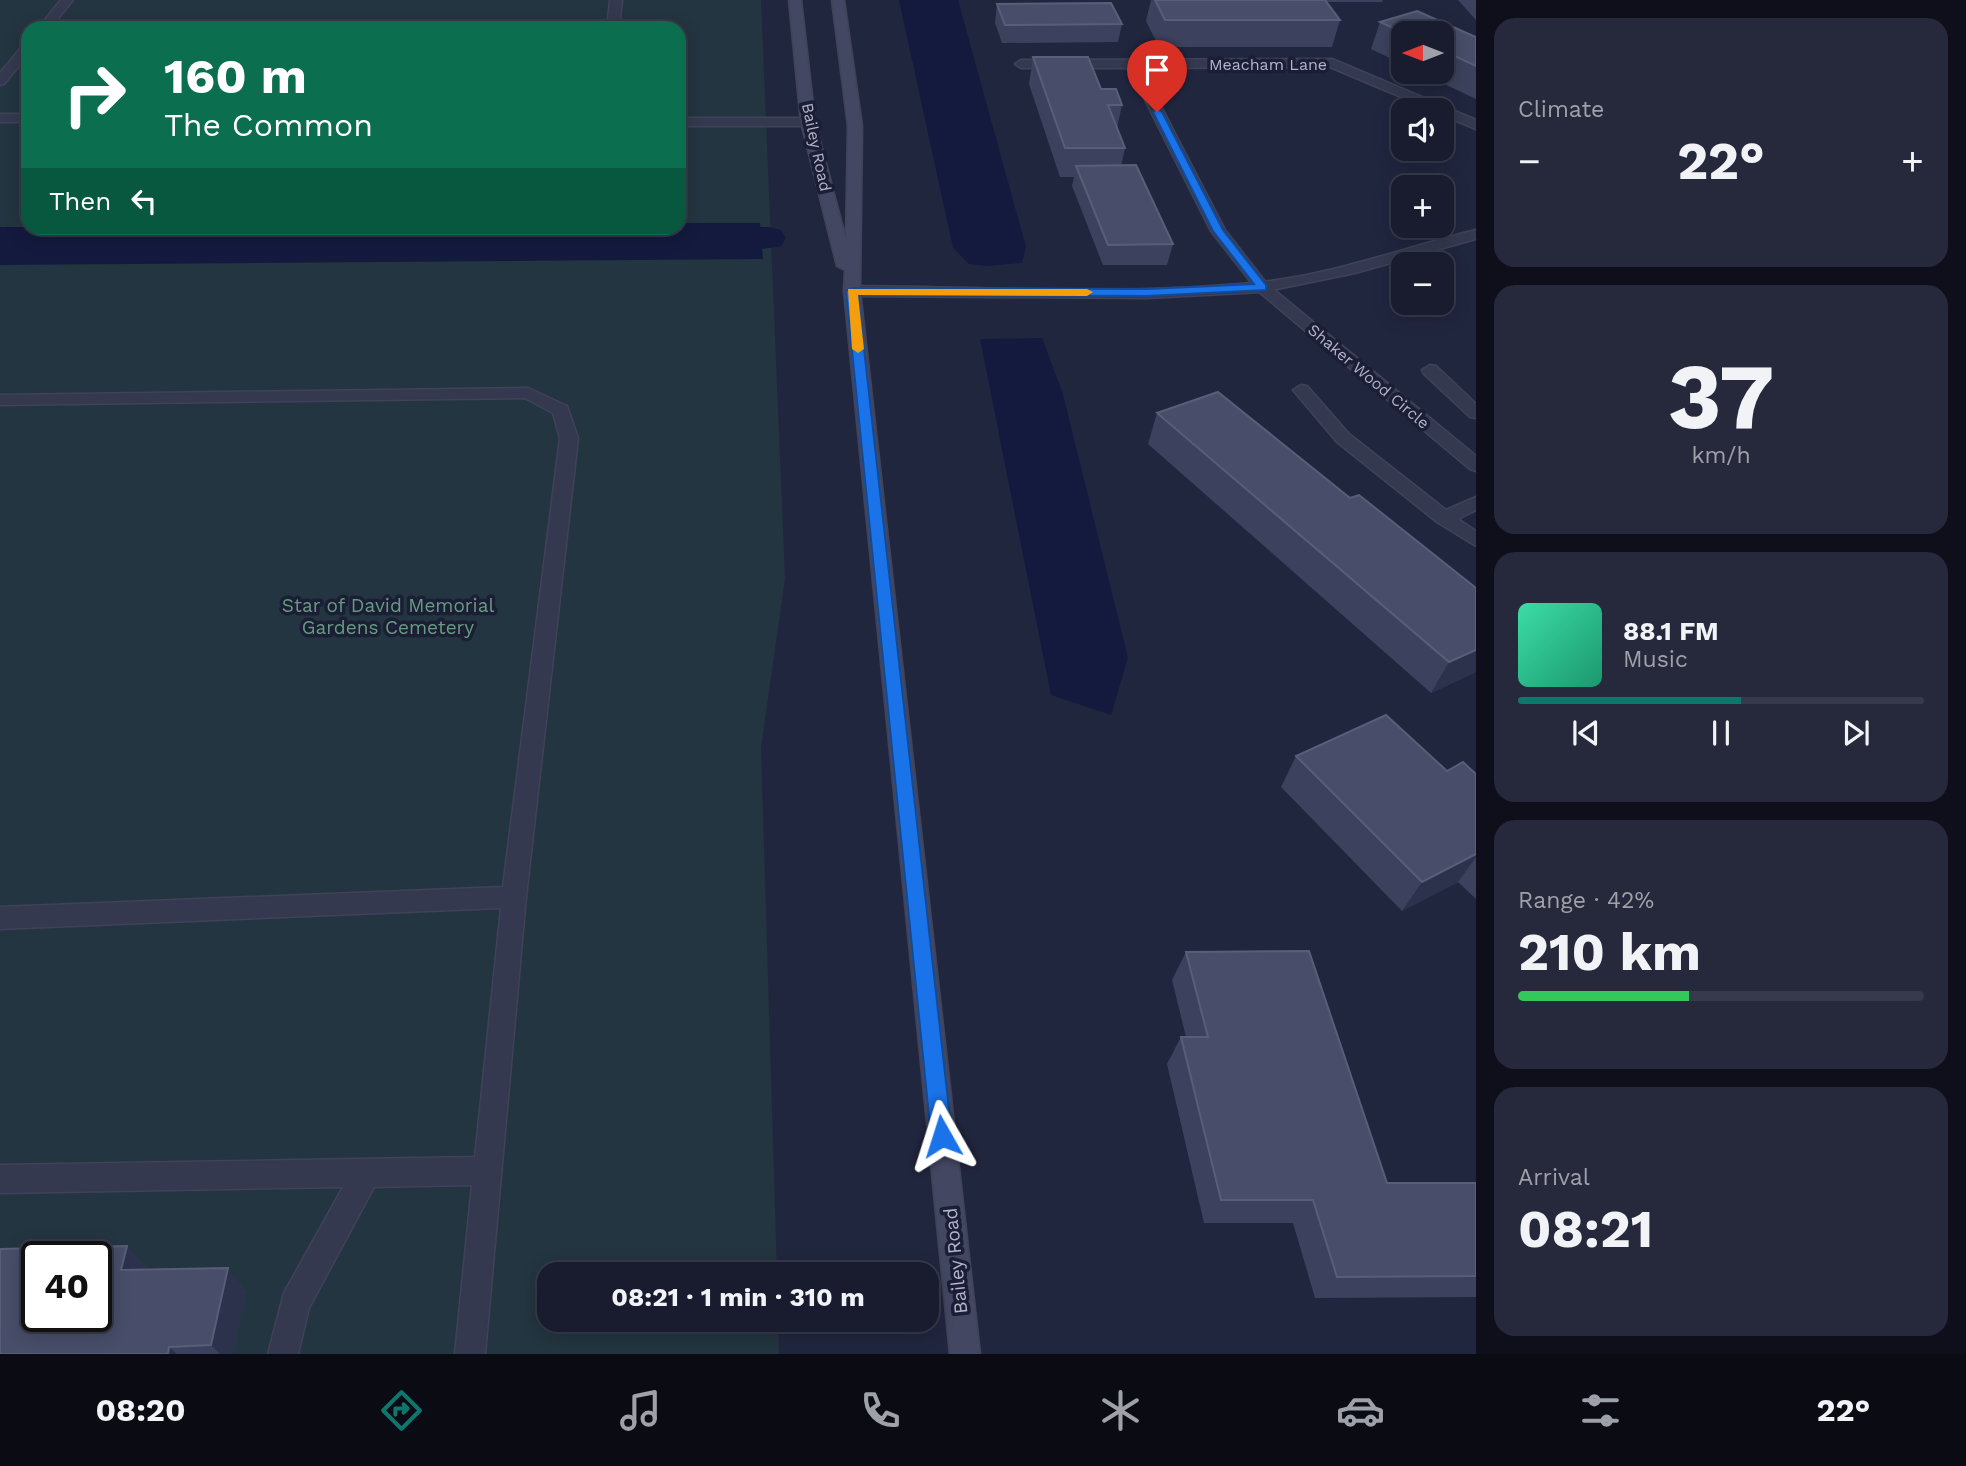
<!DOCTYPE html>
<meta charset="utf-8">
<style>
body{margin:0;font-family:"Work Sans",sans-serif;background:#26293b;color:#f1f3f6;height:100vh;display:flex;flex-direction:column;font-size:26px;white-space:nowrap}
*{box-sizing:border-box;margin:0}
p{font-size:23px;color:#9fa1aa}
.icon{flex:none;width:38px;height:38px;fill:none;stroke:currentColor;stroke-width:2;stroke-linecap:round;stroke-linejoin:round}
.map{position:relative;flex:1;overflow:hidden}
.details{display:flex;flex-direction:column;gap:18px;padding:18px;background:#0e0f1a;width:490px}
.details>*{flex:none}
.hud{position:absolute;left:21px;top:21px;width:665px;height:214px;border-radius:21px;box-shadow:0 4px 18px #0003,0 0 0 2px #373a4b;background:#0b6e4f;color:#fff;overflow:hidden}
.needle{width:46px;rotate:270deg}
.fabs{position:absolute;left:1391px;top:21px;display:grid;gap:14px}
.fabs a{display:grid;place-items:center;width:63px;height:63px;border-radius:14px;background:#191c2f;box-shadow:0 4px 18px #0003,0 0 0 2px #373a4b;font-size:35px}
.speed{position:absolute;left:21px;top:1241px;display:flex;gap:14px;font-size:35px;font-weight:700;text-align:center}
.speed>*{display:grid;place-content:center;width:91px;height:91px;border-radius:50%;background:#191c2f;box-shadow:0 4px 18px #0003,0 0 0 2px #373a4b;line-height:1}
.speed .limit{border:4px solid #111;border-radius:10px;background:#fff;color:#111}
.pin{position:absolute;display:grid;place-items:center;width:60px;height:60px;color:#fff;margin:-72px -30px;border-radius:50% 50% 50% 0;rotate:-45deg;box-shadow:0 0 7px #0007}
.pin .icon{rotate:45deg}
.me{position:absolute;width:77px;margin:-38px;rotate:354deg;stroke-linejoin:round;filter:drop-shadow(0 0 5px #0008)}
.turn{display:flex;align-items:center;gap:24px;height:147px;padding:0 28px;font-size:32px}
.turn .icon{width:91px;height:91px;stroke-width:2.5}
.turn b{display:block;font-size:49px;line-height:60px}
.then{display:flex;align-items:center;height:66px;padding:0 28px;background:#0003;gap:14px;font-size:26px}
.big{font-size:52px;font-weight:700;line-height:1.1}
.details .widget{flex:1;display:flex;flex-direction:column;justify-content:center;gap:10px;min-width:0;padding:0 24px;border-radius:21px;background:#26293b}
.details .dial{align-items:center;gap:0}
.dial b{font-size:91px;line-height:1}
.song{display:flex;align-items:center;gap:21px}
.cover{width:84px;height:84px;border-radius:10px;background:linear-gradient(135deg,hsl(160 70% 55%),hsl(160 70% 35%))}
.played{height:7px;border-radius:4px;background:linear-gradient(90deg,#0f766e 55%,#373a4b 55%)}
.keys{display:flex;justify-content:space-around;direction:ltr}
.heat{display:flex;justify-content:space-between;align-items:center;font-size:38px;direction:ltr}
.charge{height:10px;border-radius:5px;background:linear-gradient(90deg,#34c759 42%,#373a4b 0)}
.trip{position:absolute;left:537px;top:1262px;width:402px;height:70px;border-radius:21px;background:#191c2f;box-shadow:0 4px 18px #0003,0 0 0 2px #373a4b;font-weight:700;line-height:70px;text-align:center}
.tab-bar{display:flex;height:112px;justify-content:space-around;align-items:center;background:#0a0b13;color:#9fa1aa}
.tab-bar .icon{width:49px;height:49px}
.tab-bar .active{color:#0f766e}
.tab-bar b{font-size:32px;color:#f1f3f6}
main{display:flex;flex:1;min-height:0}
.map>svg:first-child{display:block}
.green{fill:#233540;fill-rule:evenodd}
.water{fill:#141a3e}
.lines{fill:none;stroke-linecap:round;stroke-linejoin:round}
.canal{fill:#141a3e;fill-rule:evenodd}
.lane-casing{stroke:#3f4258;stroke-width:3}
.street-casing{stroke:#3f4258;stroke-width:3}
.secondary-casing{stroke:#3f4258;stroke-width:3}
.lane{fill:#35394f;fill-rule:evenodd}
.street{fill:#35394f;fill-rule:evenodd}
.secondary{fill:#434762;fill-rule:evenodd}
.wall{fill:#3c425d}
.shaded-wall{fill:#2c314c}
.building{fill:#484e69;stroke:#595e78;stroke-width:2;fill-rule:evenodd}
.route{fill:#1a73e8;stroke:#114b97;stroke-width:2}
.slow{fill:#f59e0b}
.labels{text-anchor:middle;stroke-width:7;stroke-linejoin:round;paint-order:stroke}
.far-street-label{font-size:16px;fill:#b1b4ca;stroke:#1b1e34}
.park-label{font-size:19px;fill:#669d81;stroke:#1b1e34}
.street-label{font-size:19px;fill:#b1b4ca;stroke:#1b1e34}
</style>
<main>
<div class="map">
<svg width="1476" height="1354" viewBox="0 0 1476 1354">
<rect width="100%" height="100%" fill="#21263f"/>
<path class="green" d="M0,0H761L785,578L761,748L777,1274H550V1320H778L779,1354H0ZM28,28H679V228H28ZM37,1256H96V1316H37Z"/>
<path class="water" d="M899,0H958L1026,247L1022,263L987,266L969,264L953,248Z
M679,223H760L763,259L0,265V227L679,228Z
M1042,338L1063,394L1128,658L1111,715L1051,695L980,339Z"/>
<g class="lines">
<path class="canal" d="M692,227H768L781,230L786,238L781,246C754,252 706,252 679,246L674,238L679,230Z"/>
<g class="lane-casing">
<path id="lane" d="M61,0H73L50,28H38Z
M610,0H622L619,28H607Z
M28,43V55L4,84L0,85V73L24,44Z
M1332,59L1476,120V129L1442,115V110H1432L1330,67L1141,68L1225,230L1267,284L1476,456V471L1470,469L1257,290L1211,231L1129,68H1021L1015,64L1021,60Z
M0,114H28V122H0Z
M679,118H808L815,122L808,126H679Z
M1430,365L1436,366L1476,404V418L1470,417L1424,374L1422,370Z
M1301,385L1307,386L1349,434L1446,510L1476,497V510L1458,519L1476,531V546L1437,522L1337,442L1293,390Z
M528,388L567,406L578,438L526,897L485,1354H455L472,1185L374,1187L309,1308L298,1354H268L284,1293L343,1187L0,1193V1165L475,1157L501,908L0,929V907L503,887L560,438L553,413L525,398L0,405V395Z"/>
</g>
<g class="street-casing">
<path id="street" d="M1476,230V239L1355,273L1262,292L1147,298L852,296L844,291L852,286C987,287 1125,296 1260,282C1333,275 1405,247 1476,230Z"/>
</g>
<g class="secondary-casing">
<path id="secondary" d="M789,0H801L815,122L846,240L848,126L832,0H844L862,126L860,291L980,1354H950L844,291L845,270L837,266L801,122Z"/>
</g>
<use href="#lane" class="lane"/>
<use href="#street" class="street"/>
<use href="#secondary" class="secondary"/>
</g>
<path class="wall" d="M1151,0H1383L1382,2H1327L1340,20L1332,47H1159L1146,21Z
M1458,0H1476V20Z
M997,4L1122,24L1118,42L1002,43L995,23Z
M1380,22L1476,37V99L1419,72H1442V33H1404V65L1371,49Z
M1033,57L1101,89L1122,105L1117,128L1125,148L1121,166L1173,244L1167,265H1103L1072,186L1074,177H1060L1029,84Z
M1157,413L1350,498L1476,588V672L1431,693L1148,444Z
M1296,756L1476,774V899L1458,882L1402,911L1281,787Z
M1186,952L1387,1183H1476V1297L1315,1298L1293,1223H1204L1167,1064L1181,1037H1186L1172,980Z
M149,1268L148,1270L246,1290L233,1354H0Z"/>
<path class="shaded-wall" d="M1476,650V672L1431,693L1449,662Z
M1476,854V857L1458,882L1402,911L1422,882Z
M127,1246L149,1268L143,1292L121,1270Z
M228,1268L246,1290L233,1354H220L211,1345Z
M169,1347L177,1354H168Z"/>
<path class="building" d="M1155,0H1325L1340,20H1165Z
M1111,3L1122,24L1005,25L997,4Z
M1417,11L1476,37V66L1442,50V33H1404L1380,22Z
M1033,57H1088L1101,89H1116L1122,105H1108L1125,148H1065Z
M1136,165L1173,244L1108,245L1076,166Z
M1218,392L1350,498L1359,495L1476,588V650L1449,662L1157,413Z
M1386,715L1447,771L1463,762L1476,774V854L1422,882L1296,756Z
M1309,951L1387,1183H1476V1276L1337,1277L1313,1200H1221L1181,1037H1208L1186,952Z
M127,1246L121,1270L228,1268L211,1345L169,1347L168,1354H0V1249ZM37,1256H96V1316H37Z"/>
<path class="route" d="M1157,109L1162,112L1223,230L1266,285V290L1147,296L858,295L952,1136L949,1143L942,1146L934,1143L931,1136L846,291L852,288L1147,289L1254,284L1213,231L1153,112Z"/>
<path class="slow" d="M848,289H1087L1093,292L1087,296L858,295L864,349L858,353L852,349Z"/>
<g class="labels">
<g class="far-street-label">
<text x="1268" y="70">Meacham Lane</text>
<text transform="translate(817 147) rotate(78)" y="6">Bailey Road</text>
<text transform="translate(1369 376) rotate(40)" y="6">Shaker Wood Circle</text>
</g>
<g class="park-label">
<text x="388" y="612">Star of David Memorial<tspan x="388" dy="22">Gardens Cemetery</tspan></text>
</g>
<g class="street-label">
<text transform="translate(955 1261) rotate(-96)" y="7">Bailey Road</text>
</g>
</g>
</svg>
<div class="fabs">
<a><svg class="needle" viewBox="-14 -14 28 28"><path d="M0-13l5 13h-10z" fill="#e53935"/><path d="M0 13l5-13h-10z" fill="#9fa1aa"/></svg></a>
<a><svg class="icon" aria-label="sound" viewBox="0 0 24 24"><path d="M4 9h4l5-4v14l-5-4H4zM17 9q2 3 0 6"/></svg></a>
<a>+</a>
<a>−</a>
</div>
<div class="speed"><div class="limit">40</div></div>
<div class="pin" style="left:1157px;top:112px;background:#d93025"><svg class="icon" aria-label="arrive" viewBox="0 0 24 24"><path d="M6 21V4h12l-3 4 3 4H6"/></svg></div>
<svg class="me" style="left:942px;top:1136px" viewBox="-20 -20 40 40"><path d="M0-17L14 15 0 8-14 15z" fill="#1a73e8" stroke="#fff" stroke-width="4"/></svg>
<div class="trip">08:21 · 1 min · 310 m</div>
<div class="hud">
<div class="turn"><svg class="icon" aria-label="right" viewBox="0 0 24 24"><path d="M7 20v-9h11M14 6l5 5-5 5"/></svg><div><b>160 m</b>The Common</div></div>
<div class="then">Then<svg class="icon" aria-label="left" viewBox="0 0 24 24"><path d="M17 20v-9H6M10 6l-5 5 5 5"/></svg></div>
</div>
</div>
<section class="details">
<div class="widget"><p>Climate</p>
<div class="heat"><a>−</a><b class="big">22°</b><a>+</a></div>
</div>
<div class="widget dial"><b>37</b><p>km/h</p></div>
<div class="widget">
<div class="song"><i class="cover"></i><div><b>88.1 FM</b><p>Music</p></div></div>
<div class="played"></div>
<div class="keys"><svg class="icon" aria-label="previous" viewBox="0 0 24 24"><path d="M18 5L8 12l10 7zM5 5v14"/></svg><svg class="icon" aria-label="pause" viewBox="0 0 24 24"><path d="M8 5v14M16 5v14"/></svg><svg class="icon" aria-label="next" viewBox="0 0 24 24"><path d="M6 5l10 7-10 7zM19 5v14"/></svg></div>
</div>
<div class="widget"><p>Range · 42%</p><b class="big">210 km</b><div class="charge"></div></div>
<div class="widget"><p>Arrival</p><b class="big">08:21</b></div>
</section>
</main>
<nav class="tab-bar">
<b>08:20</b>
<svg class="icon active" aria-label="directions" viewBox="0 0 24 24"><path d="M12 3l9 9-9 9-9-9zM9 14v-3h6M13 9l2 2-2 2"/></svg>
<svg class="icon" aria-label="music" viewBox="0 0 24 24"><path d="M9 18V5l10-2v13"/><circle cx="6" cy="18" r="3"/><circle cx="16" cy="16" r="3"/></svg>
<svg class="icon" aria-label="phone" viewBox="0 0 24 24"><path d="M5 4h4l2 5-3 2q2 4 5 5l2-3 5 2v4C11 20 4 13 5 4z"/></svg>
<svg class="icon" aria-label="climate" viewBox="0 0 24 24"><path d="M12 3v18M4 7l16 10M4 17L20 7"/></svg>
<svg class="icon" aria-label="car" viewBox="0 0 24 24"><path d="M5 17H2v-5l4-1 3-4h7l3 4 3 1v5h-3M9 17h6M6 11h13"/><circle cx="7" cy="17" r="2"/><circle cx="17" cy="17" r="2"/></svg>
<svg class="icon" aria-label="filters" viewBox="0 0 24 24"><path d="M4 7h16M4 17h16"/><circle cx="9" cy="7" r="2"/><circle cx="15" cy="17" r="2"/></svg>
<b>22°</b>
</nav>
